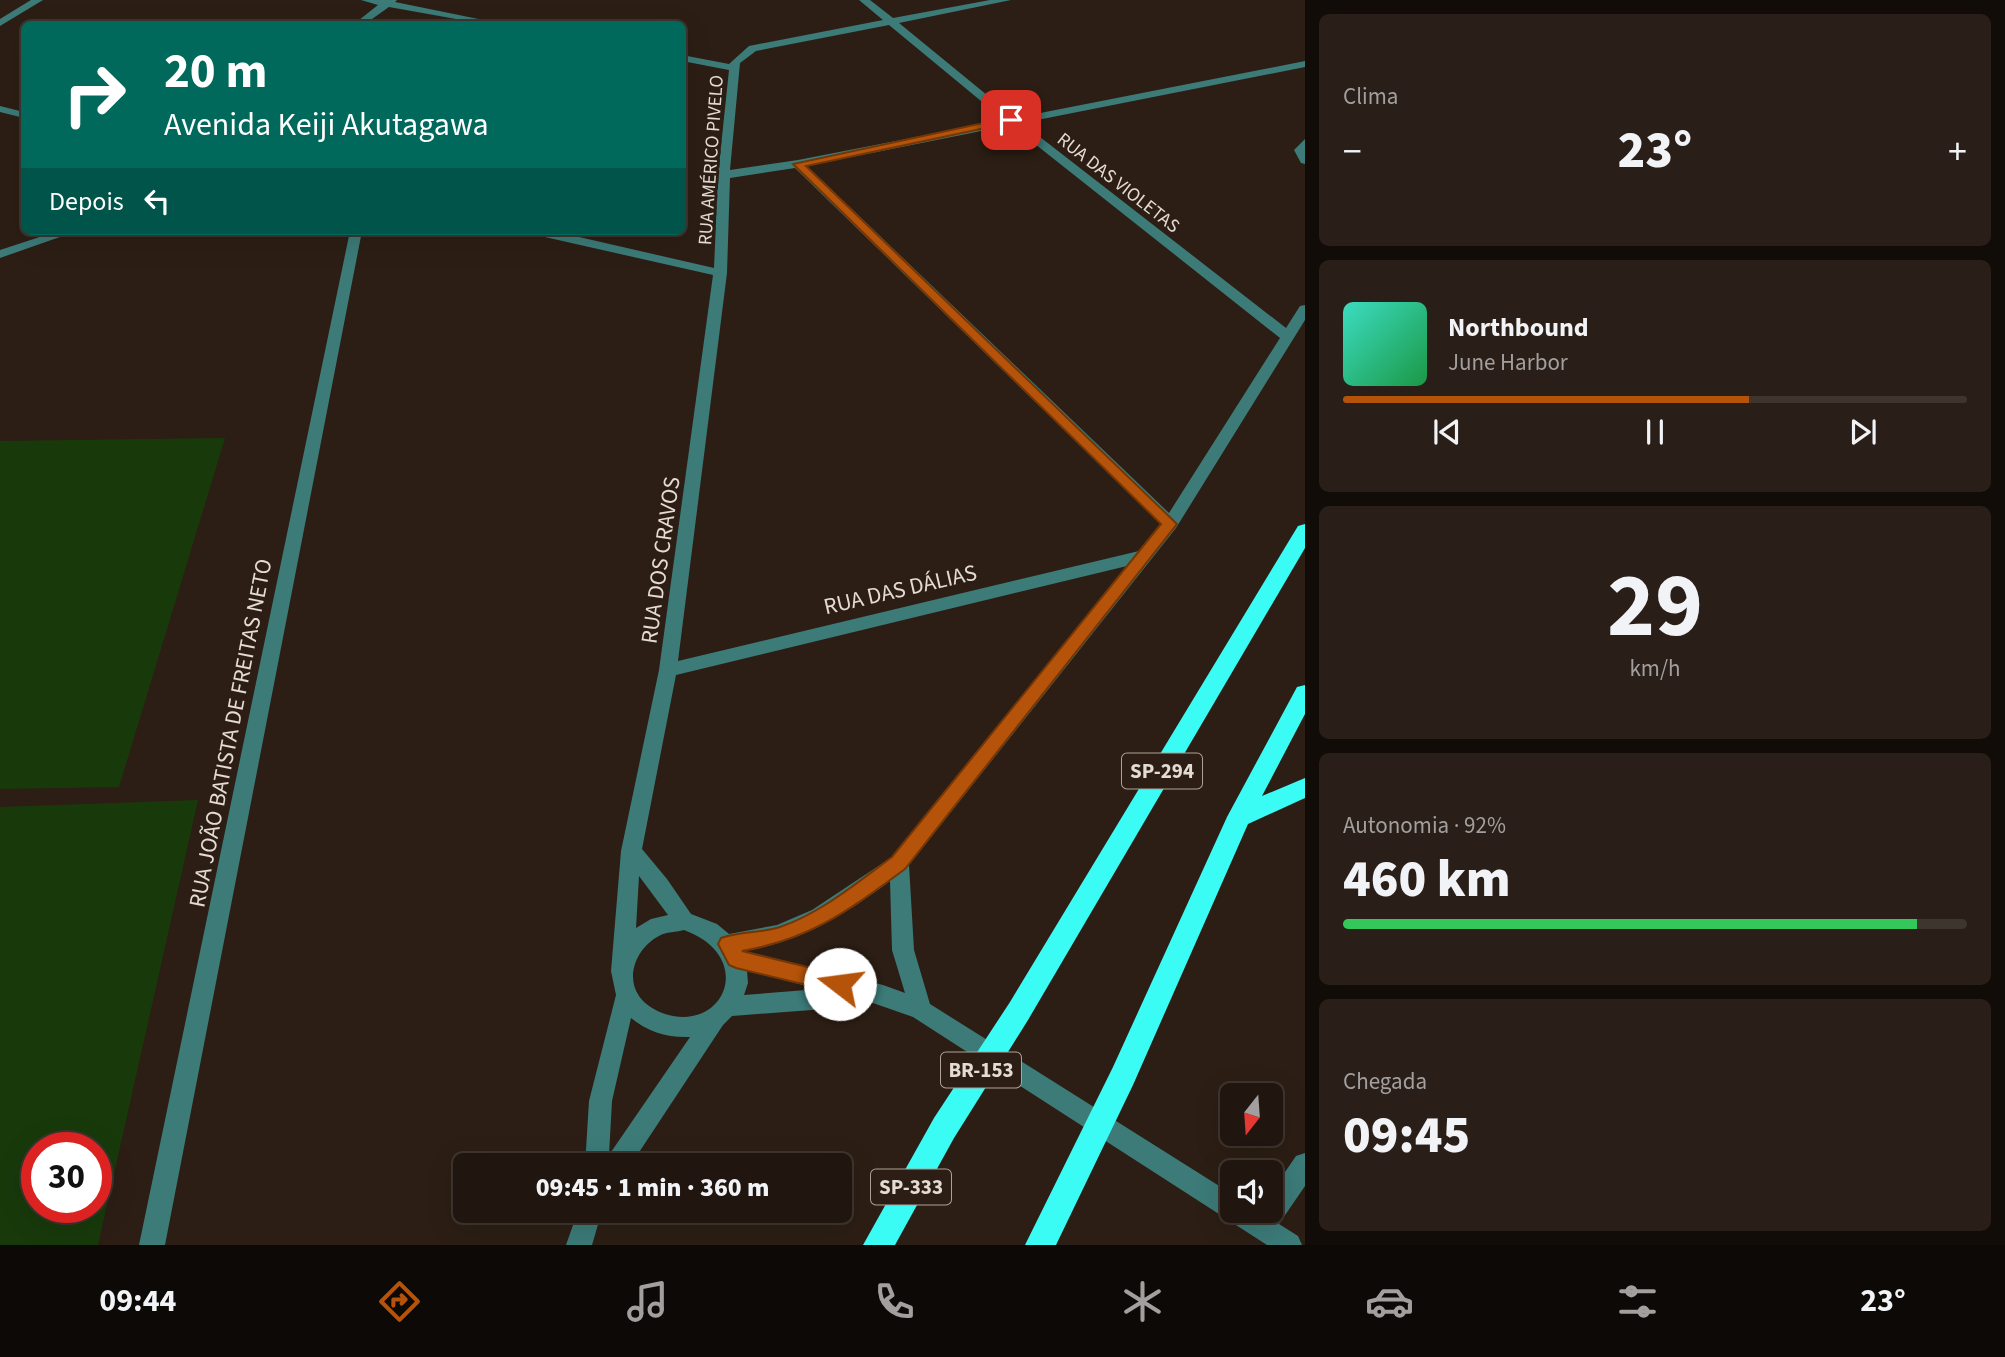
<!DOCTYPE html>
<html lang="pt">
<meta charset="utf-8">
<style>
body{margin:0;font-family:"Source Sans 3",sans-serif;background:#291f18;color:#f1f3f6;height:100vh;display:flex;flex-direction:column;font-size:26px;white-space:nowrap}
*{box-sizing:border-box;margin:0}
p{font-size:23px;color:#a29f9e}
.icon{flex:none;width:38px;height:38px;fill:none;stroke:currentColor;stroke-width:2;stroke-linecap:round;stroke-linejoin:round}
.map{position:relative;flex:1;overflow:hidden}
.drawer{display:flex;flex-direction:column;gap:14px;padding:14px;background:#120c08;width:700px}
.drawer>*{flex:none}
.guide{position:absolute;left:21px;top:21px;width:665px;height:214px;border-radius:10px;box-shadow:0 7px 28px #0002,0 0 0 2px #3e352f;background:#00695c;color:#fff;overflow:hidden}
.needle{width:46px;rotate:197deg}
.controls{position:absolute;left:1220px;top:1083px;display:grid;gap:14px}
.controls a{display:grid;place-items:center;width:63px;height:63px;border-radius:10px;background:#21160f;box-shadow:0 7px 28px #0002,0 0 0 2px #3e352f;font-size:35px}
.speed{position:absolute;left:21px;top:1132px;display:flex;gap:14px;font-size:35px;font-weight:700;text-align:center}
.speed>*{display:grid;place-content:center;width:91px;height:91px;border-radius:50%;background:#21160f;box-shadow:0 7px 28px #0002,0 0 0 2px #3e352f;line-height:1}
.speed .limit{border:10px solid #d22;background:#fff;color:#111}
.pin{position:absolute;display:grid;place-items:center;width:60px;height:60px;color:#fff;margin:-30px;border-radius:14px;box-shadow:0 4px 10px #0006}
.me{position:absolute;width:77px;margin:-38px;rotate:285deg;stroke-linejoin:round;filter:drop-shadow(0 0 5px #0008)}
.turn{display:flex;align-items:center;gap:24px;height:147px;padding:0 28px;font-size:32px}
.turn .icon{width:91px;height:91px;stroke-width:2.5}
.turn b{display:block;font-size:49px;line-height:60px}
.then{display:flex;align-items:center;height:66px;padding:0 28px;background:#0003;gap:14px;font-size:26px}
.big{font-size:52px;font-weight:800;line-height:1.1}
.drawer .widget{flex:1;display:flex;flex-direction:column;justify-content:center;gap:10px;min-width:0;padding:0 24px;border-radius:10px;background:#291f18}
.drawer .dial{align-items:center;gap:0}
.dial b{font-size:91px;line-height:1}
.song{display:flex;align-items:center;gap:21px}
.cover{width:84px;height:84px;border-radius:10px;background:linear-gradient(135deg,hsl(170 70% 55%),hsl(140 70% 35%))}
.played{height:7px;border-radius:4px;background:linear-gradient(90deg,#b45309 65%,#3e352f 65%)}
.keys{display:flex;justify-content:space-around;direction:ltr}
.heat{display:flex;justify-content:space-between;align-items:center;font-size:38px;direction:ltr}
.charge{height:10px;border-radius:5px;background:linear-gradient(90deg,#34c759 92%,#3e352f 0)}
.trip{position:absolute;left:453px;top:1153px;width:399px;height:70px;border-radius:10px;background:#21160f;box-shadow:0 7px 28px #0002,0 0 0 2px #3e352f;font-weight:800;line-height:70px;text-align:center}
.dock{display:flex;height:112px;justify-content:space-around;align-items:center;background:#0d0906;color:#a29f9e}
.dock .icon{width:49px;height:49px}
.dock .on{color:#b45309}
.dock b{font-size:32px;color:#f1f3f6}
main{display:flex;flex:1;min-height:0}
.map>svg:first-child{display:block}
.green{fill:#183a0b;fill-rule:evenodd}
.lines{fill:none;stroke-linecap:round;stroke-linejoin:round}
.minor{fill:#3c7b78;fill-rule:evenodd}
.highway{fill:#3bfbf5;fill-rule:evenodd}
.route{fill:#b45309;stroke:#753606;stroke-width:2}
.labels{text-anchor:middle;stroke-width:6;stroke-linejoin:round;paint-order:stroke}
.far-street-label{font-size:19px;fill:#e4dbd4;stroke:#2c1e14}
.shield{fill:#2c1e14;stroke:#ada29a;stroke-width:2}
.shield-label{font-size:21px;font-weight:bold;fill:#e4dbd4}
.street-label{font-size:23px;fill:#e4dbd4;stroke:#2c1e14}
</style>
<main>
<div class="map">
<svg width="1305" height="1245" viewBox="0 0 1305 1245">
<rect width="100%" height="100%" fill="#2c1e14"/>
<path class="green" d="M225,438L119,787L0,789V441Z
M198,800L98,1245H0V807ZM96,1148V1208H37V1148Z"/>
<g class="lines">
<path class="minor" d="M31,0H43L0,26V19Z
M361,0H397L395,2L503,24H484L389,7L365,24H354L378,5Z
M859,0H870L893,18L990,0H1011L899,23L1015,118L1305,61V67L1022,123L1286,328L1300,306L1305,305V320L1176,528L909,865L914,950L930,1004L1232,1194V1211H1270V1194L1296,1156L1305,1153V1186L1279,1224L1298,1236L1302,1245H1267L913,1017L873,1003L865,1006L732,1016L723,1025L630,1166H585L589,1101L616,995L611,971L621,851L659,670L713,275L536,235L530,231H553L714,268L718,175L729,70L682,61V55L729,64L749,46L883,20ZM889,25L1004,120L798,160L730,170L740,63L756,51ZM1011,125L1280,338L1169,513L807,166ZM795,168L1161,524L1139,551L678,661L727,273L730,178ZM1127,566L892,857L812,910L777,925L729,934L717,924L691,914L667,879L642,849L676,675ZM639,876L668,915L651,919L636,928ZM890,881L892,950L905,993L883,985L744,951C799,943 846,914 890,881ZM684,930C757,957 724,1033 665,1014C656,1011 645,1005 639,996C624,974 639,944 663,934C669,932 677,932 684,930ZM747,971L819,989L744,995L748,983ZM631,1018C648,1032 668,1038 690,1037L609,1155L612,1101Z
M0,106L24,112V118L0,112Z
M1305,139V164L1301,163L1294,150Z
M58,231H77L0,258V250Z
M350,231H362L165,1245H139Z
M578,1211H602L592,1245H566Z"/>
<path class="highway" d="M1305,524V548L1028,1020L954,1138L895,1245H863L934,1118L1010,1002L1298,526Z
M1305,685V714L1262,796L1305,778V798L1248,824L1133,1085L1056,1245H1025L1113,1067L1227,817L1297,687Z"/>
</g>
<path class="route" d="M1011,117L1014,118V122L806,166L1177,524L905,869C849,910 812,939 742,951L840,975L847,977L850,984L847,990L840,993L736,968L729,965L718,944L721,938C740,931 761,933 780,927C821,913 858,882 892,857L1161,524L793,164Z"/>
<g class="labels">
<g class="far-street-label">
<text transform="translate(710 160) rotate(-86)" y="7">RUA AMÉRICO PIVELO</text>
<text transform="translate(1119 182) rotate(38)" y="7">RUA DAS VIOLETAS</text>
</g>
<g class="shield">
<rect x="1122" y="753.5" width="80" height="35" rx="5"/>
<rect x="941" y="1052.5" width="80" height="35" rx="5"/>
<rect x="871" y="1169.5" width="80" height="35" rx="5"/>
</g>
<g class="shield-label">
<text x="1162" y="778">SP-294</text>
<text x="981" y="1077">BR-153</text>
<text x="911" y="1194">SP-333</text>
</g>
<g class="street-label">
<text transform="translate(660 560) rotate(-82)" y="8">RUA DOS CRAVOS</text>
<text transform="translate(900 589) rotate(-13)" y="8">RUA DAS DÁLIAS</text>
<text transform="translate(230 733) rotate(-79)" y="8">RUA JOÃO BATISTA DE FREITAS NETO</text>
</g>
</g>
</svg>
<div class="controls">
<a><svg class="needle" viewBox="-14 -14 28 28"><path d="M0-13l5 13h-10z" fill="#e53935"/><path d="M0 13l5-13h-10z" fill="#a29f9e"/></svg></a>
<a><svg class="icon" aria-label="sound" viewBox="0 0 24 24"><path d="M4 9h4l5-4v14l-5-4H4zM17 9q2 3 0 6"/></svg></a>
</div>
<div class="speed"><div class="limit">30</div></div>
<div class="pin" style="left:1011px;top:120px;background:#d93025"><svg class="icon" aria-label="arrive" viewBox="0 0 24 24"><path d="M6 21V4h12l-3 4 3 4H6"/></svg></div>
<svg class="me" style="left:840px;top:984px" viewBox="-20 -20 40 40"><circle r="19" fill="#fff"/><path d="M0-13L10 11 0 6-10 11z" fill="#b45309"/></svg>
<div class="trip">09:45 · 1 min · 360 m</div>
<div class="guide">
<div class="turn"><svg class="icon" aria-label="right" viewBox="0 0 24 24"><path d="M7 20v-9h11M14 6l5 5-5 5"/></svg><div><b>20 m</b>Avenida Keiji Akutagawa</div></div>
<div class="then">Depois<svg class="icon" aria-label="left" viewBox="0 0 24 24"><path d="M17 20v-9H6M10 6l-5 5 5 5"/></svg></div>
</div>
</div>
<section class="drawer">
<div class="widget"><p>Clima</p>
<div class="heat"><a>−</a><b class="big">23°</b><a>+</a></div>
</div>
<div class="widget">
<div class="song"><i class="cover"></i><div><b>Northbound</b><p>June Harbor</p></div></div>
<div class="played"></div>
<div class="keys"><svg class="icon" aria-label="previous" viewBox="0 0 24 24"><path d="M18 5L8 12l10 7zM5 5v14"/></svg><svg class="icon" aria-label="pause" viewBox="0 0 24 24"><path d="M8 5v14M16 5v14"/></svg><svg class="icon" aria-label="next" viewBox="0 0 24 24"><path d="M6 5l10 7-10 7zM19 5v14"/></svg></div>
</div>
<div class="widget dial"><b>29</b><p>km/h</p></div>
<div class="widget"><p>Autonomia · 92%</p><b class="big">460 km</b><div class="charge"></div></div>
<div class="widget"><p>Chegada</p><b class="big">09:45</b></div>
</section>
</main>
<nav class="dock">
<b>09:44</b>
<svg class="icon on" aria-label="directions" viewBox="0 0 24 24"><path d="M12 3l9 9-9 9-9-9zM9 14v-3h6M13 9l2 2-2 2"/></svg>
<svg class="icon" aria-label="music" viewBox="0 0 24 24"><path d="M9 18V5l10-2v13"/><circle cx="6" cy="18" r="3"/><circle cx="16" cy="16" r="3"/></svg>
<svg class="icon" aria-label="phone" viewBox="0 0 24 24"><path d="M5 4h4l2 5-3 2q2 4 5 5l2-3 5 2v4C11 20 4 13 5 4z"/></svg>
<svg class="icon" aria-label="climate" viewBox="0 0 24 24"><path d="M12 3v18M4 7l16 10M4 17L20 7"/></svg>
<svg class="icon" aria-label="car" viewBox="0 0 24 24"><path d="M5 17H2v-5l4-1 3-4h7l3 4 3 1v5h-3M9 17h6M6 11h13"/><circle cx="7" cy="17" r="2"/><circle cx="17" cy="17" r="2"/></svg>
<svg class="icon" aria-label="filters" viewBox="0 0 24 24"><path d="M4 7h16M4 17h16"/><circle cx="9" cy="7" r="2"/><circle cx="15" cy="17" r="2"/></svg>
<b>23°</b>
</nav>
